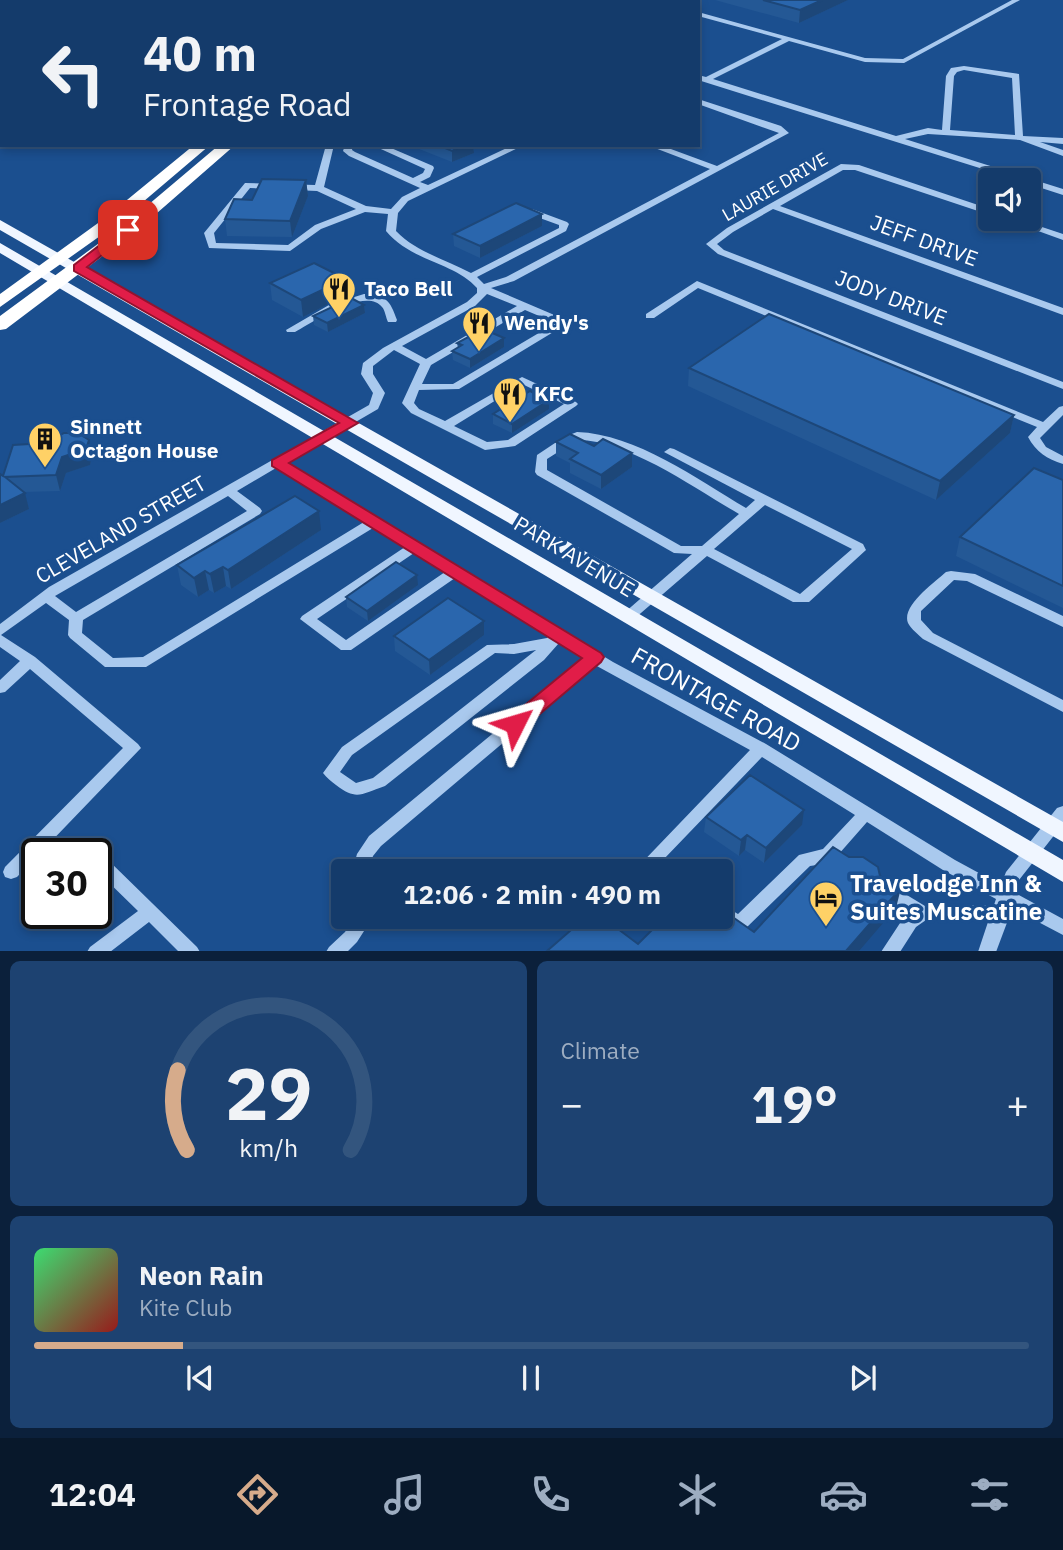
<!DOCTYPE html>
<meta charset="utf-8">
<style>
body{margin:0;font-family:"IBM Plex Sans",sans-serif;background:#1d4271;color:#f1f3f6;height:100vh;display:flex;flex-direction:column;font-size:26px;white-space:nowrap}
*{box-sizing:border-box;margin:0}
p{font-size:23px;color:#9dadc1}
.icon{flex:none;width:38px;height:38px;fill:none;stroke:currentColor;stroke-width:2;stroke-linecap:round;stroke-linejoin:round}
.map{position:relative;height:951px;overflow:hidden}
.side{display:flex;flex-direction:column;gap:10px;padding:10px;background:#0b203b;flex:1}
.side>*{flex:none}
.top-card{position:absolute;left:0px;top:0px;width:700px;height:147px;box-shadow:0 4px 10px #0003,0 0 0 2px #33557e;background:#143b6b;color:#f1f3f6;overflow:hidden}
.buttons{position:absolute;left:978px;top:168px;display:grid;gap:14px}
.buttons a{display:grid;place-items:center;width:63px;height:63px;border-radius:7px;background:#143b6b;box-shadow:0 4px 10px #0003,0 0 0 2px #33557e;font-size:35px}
.speed{position:absolute;left:21px;top:838px;display:flex;gap:14px;font-size:35px;font-weight:700;text-align:center}
.speed>*{display:grid;place-content:center;width:91px;height:91px;border-radius:50%;background:#143b6b;box-shadow:0 4px 10px #0003,0 0 0 2px #33557e;line-height:1}
.speed .limit{border:4px solid #111;border-radius:10px;background:#fff;color:#111}
.pin{position:absolute;display:grid;place-items:center;width:60px;height:60px;color:#fff;margin:-30px;border-radius:14px;box-shadow:0 4px 10px #0006}
.me{position:absolute;width:77px;margin:-38px;rotate:50deg;stroke-linejoin:round;filter:drop-shadow(0 0 5px #0008)}
.turn{display:flex;align-items:center;gap:24px;height:147px;padding:0 28px;font-size:32px}
.turn .icon{width:91px;height:91px;stroke-width:2.5}
.turn b{display:block;font-size:49px;line-height:60px}
.big{font-size:52px;font-weight:700;line-height:1.1}
.side .tile{flex:1;display:flex;flex-direction:column;justify-content:center;gap:10px;min-width:0;padding:0 24px;border-radius:10px;background:#1d4271}
.side .dial{align-items:center;gap:0}
.dial svg{height:182px;overflow:visible;fill:none;stroke:#33557e;stroke-width:7;stroke-linecap:round;text-anchor:middle}
.dial text{fill:#f1f3f6;stroke:none}
.song{display:flex;align-items:center;gap:21px}
.cover{width:84px;height:84px;border-radius:10px;background:linear-gradient(135deg,hsl(140 70% 55%),hsl(0 70% 35%))}
.played{height:7px;border-radius:4px;background:linear-gradient(90deg,#d6ab8b 15%,#33557e 15%)}
.keys{display:flex;justify-content:space-around;direction:ltr}
.heat{display:flex;justify-content:space-between;align-items:center;font-size:38px;direction:ltr}
.side .tiles{flex:1;display:grid;gap:10px;grid-template-columns:1fr 1fr}
.tile:last-child{grid-column:span 2}
.trip{position:absolute;left:331px;top:859px;width:402px;height:70px;border-radius:7px;background:#143b6b;box-shadow:0 4px 10px #0003,0 0 0 2px #33557e;font-weight:700;line-height:70px;text-align:center}
.menu{display:flex;height:112px;justify-content:space-around;align-items:center;background:#08182b;color:#9dadc1}
.menu .icon{width:49px;height:49px}
.menu .current{color:#d6ab8b}
.menu b{font-size:32px;color:#f1f3f6}
.map>svg:first-child{display:block}
.lines{fill:none;stroke-linecap:round;stroke-linejoin:round}
.minor{fill:#a9c9ee;fill-rule:evenodd}
.major{fill:#f0f6ff;fill-rule:evenodd}
.highway{fill:#fff;fill-rule:evenodd}
.wall{fill:#245895}
.shaded-wall{fill:#1d4779}
.building{fill:#2a66ad;stroke:#1d4779;stroke-width:2}
.route{fill:#e11d48;stroke:#92132f;stroke-width:2}
.labels{text-anchor:middle;stroke-width:7;stroke-linejoin:round;paint-order:stroke}
.far-street-label{font-size:18px;fill:#fff;stroke:#1b4f8f}
.street-label{font-size:21px;fill:#fff;stroke:#1b4f8f}
.poi-label{font-size:21px;font-weight:bold;fill:#fff;stroke:#1b4f8f;text-anchor:start}
.near-street-label{font-size:24px;fill:#fff;stroke:#1b4f8f}
.near-poi-label{font-size:24px;font-weight:bold;fill:#fff;stroke:#1b4f8f;text-anchor:start}
</style>
<div class="map">
<svg width="1063" height="952" viewBox="0 0 1063 952">
<rect width="100%" height="100%" fill="#1b4f8f"/>
<g class="lines">
<path class="minor" d="M57,0H75L73,2H54Z
M160,0L182,2H162Z
M447,0L459,2H448Z
M643,0L655,2H644Z
M1012,0H1020L904,63L865,62L789,41L713,79L896,136L928,128L942,130L946,76L951,68L964,66L1019,74L1023,136L1063,138V144L1040,142L1063,150V156L1020,140L928,134L905,139L1063,189V195L1029,184V180H1018L698,80V75L706,77L782,39L698,16V12L865,58L903,59ZM964,70L1012,78L1015,135L950,130L954,76L957,72Z
M0,10H2V14H0Z
M698,99L781,126L789,133L514,281L491,288L559,317L565,325L459,389L419,390L414,403L419,409L445,421L522,377L576,402L578,404L576,406L515,446L485,450L411,413L402,403L420,364L394,350L373,366V374L385,393L378,409L285,463L613,662L766,744L955,860L1001,885L1006,872L1057,808L1063,806V824L1019,880L1015,893L1063,919V935L1010,907L1011,912L996,952H978L989,919L926,920L916,927L900,952H881L904,917L909,913L880,896L878,891L880,886L886,884L892,886L925,906L994,905L996,899L943,870L867,822L838,855L837,862L810,866L745,929C734,933 725,924 716,917H721V904L738,914L799,855L823,849L855,815L762,757L663,860L674,872H633L750,750L595,665L381,846L373,856L368,872H352L357,854L369,836L584,658L559,643L544,660L385,786C361,794 357,801 336,785C331,781 327,778 323,773L342,747L487,645L514,644L547,638L549,636L455,578L351,650H341L300,619L302,616L405,547L373,528L146,667H105L70,638L68,635L69,620L46,603L1,635L35,657L138,744L141,748L17,877L11,879L5,877L3,872L5,867L123,748L30,669L5,692L0,693V680L20,661L0,647V624L49,587L369,405L373,393L361,374L363,363L383,348L467,302L477,293V288C454,262 412,262 386,231L388,214L365,212L321,229L290,251L209,248L204,233L245,183L315,185L326,145H334L324,187L366,206L391,209L402,197L420,188L349,156L343,151L345,145H353L352,150L355,152L413,178L423,173L425,169L372,145H384L433,166L434,168L430,177L420,182L428,185L513,145H524L408,201L398,213L396,231C416,252 445,259 471,273L559,228V225L526,213V209H532L567,222L569,224L566,231L477,277L484,284L506,277L710,169L647,145H660L717,166L779,133L698,104ZM250,188L317,191L356,209L315,225L288,245L216,243L214,233ZM487,294L517,306L426,359L402,346L475,306ZM525,310L551,321L554,324L453,384H422L431,365ZM522,384L564,404L508,440L487,442L454,426ZM276,468L364,522L143,657L113,658L82,633L83,620L260,514L262,511L260,508L237,491ZM228,496L247,511L76,612L55,596ZM414,553L445,572L346,640L317,619ZM536,650L373,778L356,783L340,772L352,755L495,653L514,654Z
M0,125H2V129H0Z
M841,164L859,165L990,209V215L855,170H843L780,206L1063,308V315L773,209L733,232L717,244L724,250L1063,382V389L718,254L706,244L727,228Z
M1005,219H1018L1063,234V240Z
M697,281L1043,422L1059,407L1063,406V415L1040,438L1046,447L1063,456V464C1047,459 1036,452 1028,437L1037,427L698,288L654,318H646V314Z
M364,294C386,295 390,300 397,320L396,322H388C386,318 385,310 382,307C366,286 311,323 295,332H287L286,330L329,305Z
M577,432C636,434 697,479 746,508L755,500L664,452L670,448L674,449L863,544L866,550L809,602H793L707,556L634,619H624L622,616L624,613L692,554L674,553L537,475L535,472L537,455L564,437ZM577,440C626,439 696,489 739,514L702,546H681L547,470V459ZM765,505L852,549L800,594L714,549Z
M951,571L975,574L1063,616V627L967,581L954,580L921,611V620L933,633L1063,700V712L923,639C919,635 911,629 908,623C901,606 935,582 946,572Z
M101,857L107,859L197,947L200,952H179L149,922L110,952H87L90,947L138,911L96,870V859Z
M355,917H373L357,942L347,952H326L329,947L345,932Z"/>
<path class="major" d="M0,220L1063,822V842L0,230Z
M0,243L1063,860V882L0,253Z"/>
<path class="highway" d="M337,0H349L336,2Z
M356,0H369L355,2Z
M194,145H210L117,224L0,307V294L105,218Z
M219,145H235L141,227L6,329L0,330V316L129,221Z"/>
</g>
<path class="wall" d="M715,0H848L799,23Z
M409,145H473L474,153L452,162Z
M306,180L308,196L292,237L227,236L225,219L252,200Z
M542,226L480,258L454,246L453,234Z
M336,274L338,299L303,317L272,300L270,283Z
M364,305L365,313L328,332L314,325L313,316Z
M504,338V347L470,368L453,360L452,351L458,348L457,343Z
M689,368L1014,415L1010,433L936,500L688,386Z
M549,409L512,433L493,424V414Z
M556,442L594,446L632,453V467L601,489L570,473V463L556,456Z
M92,456L90,465L66,473L60,491L24,492L29,509L0,523V474L3,476Z
M1063,480V608L956,556L960,537Z
M321,530L231,589L226,586L214,593L209,590L198,597L181,585L177,565Z
M418,585L368,621L347,607L346,597Z
M484,635L430,675L395,651L394,636Z
M706,817L802,825L764,863L745,850L739,856L704,832Z"/>
<path class="shaded-wall" d="M822,0H848L799,23L800,10Z
M464,145H473L474,153L452,162V151Z
M306,180L308,196L292,237L290,221Z
M542,214V226L480,258V246Z
M336,274L338,299L303,317L301,300L328,278Z
M364,305L365,313L328,332L327,323Z
M504,338V347L470,368V359Z
M549,400V409L512,433V424Z
M1014,415L1010,433L936,500L940,481Z
M89,440L92,456L90,465L66,473L60,491L56,475L62,457Z
M632,453V467L601,489V475Z
M25,493L29,509L0,523V505Z
M319,511L321,530L231,589L228,570Z
M223,567L226,586L214,593L210,574Z
M205,571L209,590L198,597L194,578Z
M417,575L418,585L368,621L367,611Z
M484,621V635L430,675L429,660Z
M804,810L802,825L764,863L766,848Z
M747,835L745,850L739,856L741,840Z
M901,888L896,908L859,951H846Z"/>
<path class="building" d="M763,0H822L800,10Z
M438,145H464L452,151Z
M262,179L306,180L290,221L225,219L234,199L252,200Z
M516,203L542,214L480,246L453,234Z
M314,263L336,274L328,278L337,283L301,300L270,283Z
M351,298L364,305L327,323L313,316Z
M769,314L1014,415L940,481L689,368Z
M483,329L504,338L470,359L452,351L462,345L457,343Z
M530,391L549,400L512,424L493,414Z
M64,433H78L89,440L86,449L62,457L56,475L5,477L25,493L0,505V474L3,476L13,445L46,443Z
M570,434L594,446L603,439L632,453L601,475L570,459L578,453L556,442Z
M1034,468L1063,480V586L960,537Z
M295,496L319,511L228,570L223,567L210,574L205,571L194,578L177,565Z
M396,562L417,575L367,611L346,597Z
M448,598L484,621L429,660L394,636Z
M750,775L804,810L766,848L747,835L741,840L706,817Z
M833,847L849,857H863L878,867L880,876L901,888L846,951H547L586,917H602L638,944L665,917H721V909L754,932Z"/>
<path class="route" d="M123,227L134,230L87,267L358,423L289,463L601,653L604,657L601,662L522,729H508L505,724L508,719L582,658L272,466V460L339,423L74,271V265Z"/>
<defs>
<g id="restaurant-pin" transform="scale(1.75)"><path d="M0 17L-7.5 6A9.5 9.5 0 1 1 7.5 6Z" fill="#ffd166" stroke="#1b4f8f"/><path d="M-5-6h1v4h1v-4h1v4h1v-4h1v5L-1.5 .5V6h-2V.5L-5-1ZM5-6V6H3V1.5H1.5Q1.5-4 5-6Z" fill="#111"/></g>
<g id="building-pin" transform="scale(1.75)"><path d="M0 17L-7.5 6A9.5 9.5 0 1 1 7.5 6Z" fill="#ffd166" stroke="#1b4f8f"/><path d="M-4-6H4V6H1V3H-1V6H-4ZM-2.5-4.3h1.7v1.8h-1.7ZM.8-4.3h1.7v1.8H.8ZM-2.5-1h1.7V.8h-1.7ZM.8-1h1.7V.8H.8Z" fill="#111"/></g>
<g id="hotel-pin" transform="scale(1.75)"><path d="M0 17L-7.5 6A9.5 9.5 0 1 1 7.5 6Z" fill="#ffd166" stroke="#1b4f8f"/><path d="M-6-4.5h1.5V1H6V5H4.5V3h-9V5H-6ZM-4 0a1.8 1.8 0 1 1 3.6 0ZM.5 0V-2.5h3Q6-2.5 6 0Z" fill="#111"/></g>
</defs>
<g fill-rule="evenodd">
<use href="#restaurant-pin" x="339" y="289"/>
<use href="#restaurant-pin" x="479" y="323"/>
<use href="#restaurant-pin" x="510" y="394"/>
<use href="#building-pin" x="45" y="439"/>
<use href="#hotel-pin" x="826" y="898"/>
</g>
<g class="labels">
<g class="far-street-label">
<text transform="translate(775 187) rotate(-30)" y="6">LAURIE DRIVE</text>
</g>
<g class="street-label">
<text transform="translate(924 241) rotate(20)" y="7">JEFF DRIVE</text>
<text transform="translate(891 298) rotate(21)" y="7">JODY DRIVE</text>
<text transform="translate(121 530) rotate(-30)" y="7">CLEVELAND STREET</text>
<text transform="translate(574 557) rotate(31)" y="7">PARK AVENUE</text>
</g>
<g class="poi-label">
<text x="364" y="296">Taco Bell</text>
<text x="504" y="330">Wendy's</text>
<text x="534" y="401">KFC</text>
<text x="70" y="434">Sinnett<tspan x="70" dy="24">Octagon House</tspan></text>
</g>
<g class="near-street-label">
<text transform="translate(716 700) rotate(29)" y="8">FRONTAGE ROAD</text>
</g>
<g class="near-poi-label">
<text x="850" y="892">Travelodge Inn &amp;<tspan x="850" dy="28">Suites Muscatine</tspan></text>
</g>
</g>
</svg>
<div class="buttons">
<a><svg class="icon" aria-label="sound" viewBox="0 0 24 24"><path d="M4 9h4l5-4v14l-5-4H4zM17 9q2 3 0 6"/></svg></a>
</div>
<div class="speed"><div class="limit">30</div></div>
<div class="pin" style="left:128px;top:230px;background:#d93025"><svg class="icon" aria-label="arrive" viewBox="0 0 24 24"><path d="M6 21V4h12l-3 4 3 4H6"/></svg></div>
<svg class="me" style="left:515px;top:724px" viewBox="-20 -20 40 40"><path d="M0-17L14 15 0 8-14 15z" fill="#e11d48" stroke="#fff" stroke-width="4"/></svg>
<div class="trip">12:06 · 2 min · 490 m</div>
<div class="top-card">
<div class="turn"><svg class="icon" aria-label="left" viewBox="0 0 24 24"><path d="M17 20v-9H6M10 6l-5 5 5 5"/></svg><div><b>40 m</b>Frontage Road</div></div>
</div>
</div>
<section class="side">
<div class="tiles">
<div class="tile dial"><svg viewBox="0 0 100 80">
<path d="M14 69A42 42 0 1 1 86 69"/>
<path d="M14 69A42 42 0 0 1 10 34" stroke="#d6ab8b"/>
<text x="50" y="56" font-size="32" font-weight="700">29</text>
<text x="50" y="72" font-size="11">km/h</text>
</svg></div>
<div class="tile"><p>Climate</p>
<div class="heat"><a>−</a><b class="big">19°</b><a>+</a></div>
</div>
<div class="tile">
<div class="song"><i class="cover"></i><div><b>Neon Rain</b><p>Kite Club</p></div></div>
<div class="played"></div>
<div class="keys"><svg class="icon" aria-label="previous" viewBox="0 0 24 24"><path d="M18 5L8 12l10 7zM5 5v14"/></svg><svg class="icon" aria-label="pause" viewBox="0 0 24 24"><path d="M8 5v14M16 5v14"/></svg><svg class="icon" aria-label="next" viewBox="0 0 24 24"><path d="M6 5l10 7-10 7zM19 5v14"/></svg></div>
</div>
</div>
</section>
<nav class="menu">
<b>12:04</b>
<svg class="icon current" aria-label="directions" viewBox="0 0 24 24"><path d="M12 3l9 9-9 9-9-9zM9 14v-3h6M13 9l2 2-2 2"/></svg>
<svg class="icon" aria-label="music" viewBox="0 0 24 24"><path d="M9 18V5l10-2v13"/><circle cx="6" cy="18" r="3"/><circle cx="16" cy="16" r="3"/></svg>
<svg class="icon" aria-label="phone" viewBox="0 0 24 24"><path d="M5 4h4l2 5-3 2q2 4 5 5l2-3 5 2v4C11 20 4 13 5 4z"/></svg>
<svg class="icon" aria-label="climate" viewBox="0 0 24 24"><path d="M12 3v18M4 7l16 10M4 17L20 7"/></svg>
<svg class="icon" aria-label="car" viewBox="0 0 24 24"><path d="M5 17H2v-5l4-1 3-4h7l3 4 3 1v5h-3M9 17h6M6 11h13"/><circle cx="7" cy="17" r="2"/><circle cx="17" cy="17" r="2"/></svg>
<svg class="icon" aria-label="filters" viewBox="0 0 24 24"><path d="M4 7h16M4 17h16"/><circle cx="9" cy="7" r="2"/><circle cx="15" cy="17" r="2"/></svg>
</nav>
